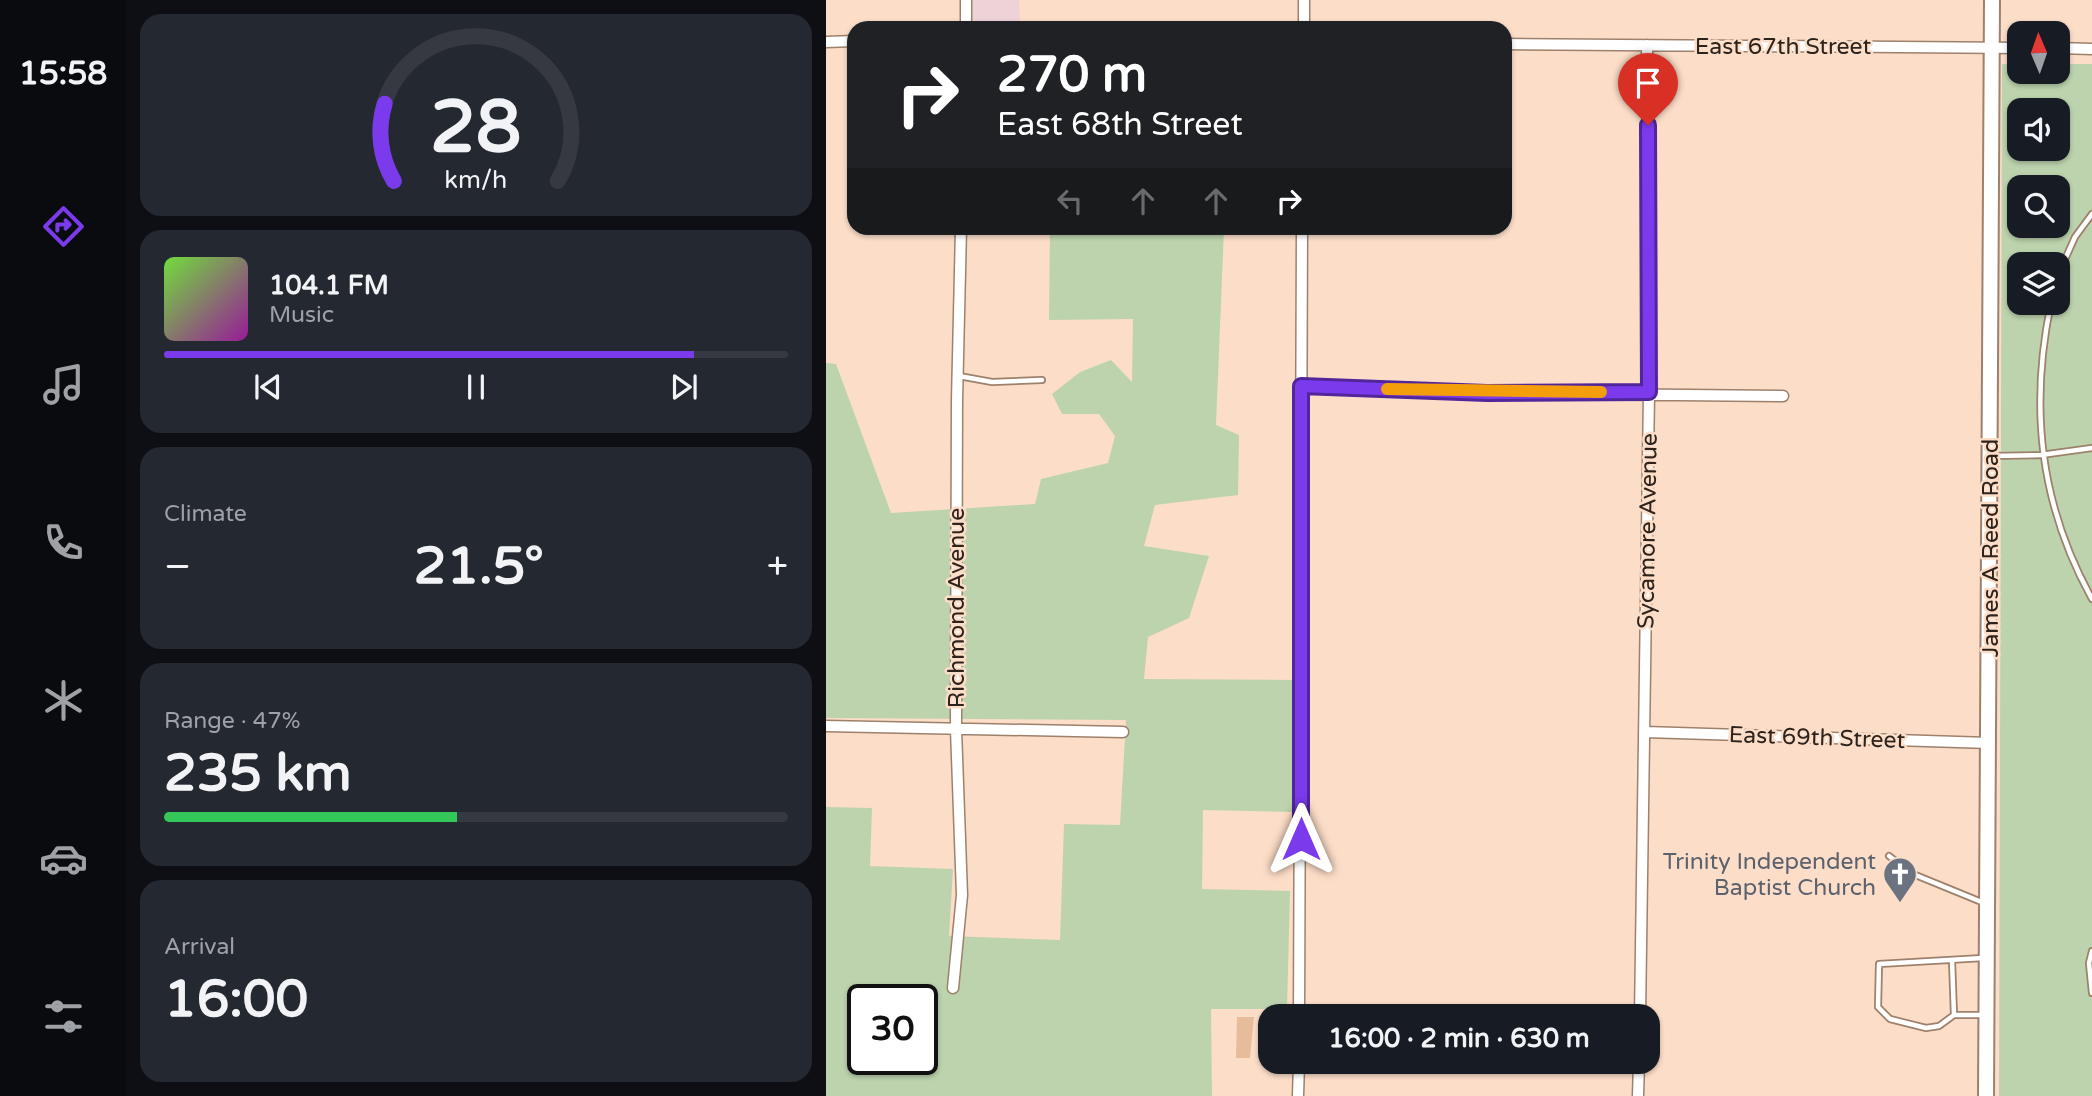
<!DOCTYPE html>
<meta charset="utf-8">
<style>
body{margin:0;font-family:"Varela Round",sans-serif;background:#242831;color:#f1f3f6;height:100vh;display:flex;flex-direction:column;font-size:26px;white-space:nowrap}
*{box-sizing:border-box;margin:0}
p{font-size:23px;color:#9ea1a6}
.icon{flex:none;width:38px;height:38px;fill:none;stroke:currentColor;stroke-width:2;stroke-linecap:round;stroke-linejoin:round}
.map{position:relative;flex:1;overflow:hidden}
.sheet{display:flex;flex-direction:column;gap:14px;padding:14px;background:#0d0f14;width:700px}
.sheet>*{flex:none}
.banner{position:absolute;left:21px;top:21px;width:665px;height:214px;border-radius:21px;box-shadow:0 2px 5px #0004;background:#202124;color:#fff;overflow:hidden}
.needle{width:46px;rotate:358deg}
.buttons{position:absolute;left:1181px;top:21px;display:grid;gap:14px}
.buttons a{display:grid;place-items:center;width:63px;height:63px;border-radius:14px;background:#171b24;box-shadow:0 2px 5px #0004;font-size:35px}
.speed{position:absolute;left:21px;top:984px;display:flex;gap:14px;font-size:35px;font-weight:700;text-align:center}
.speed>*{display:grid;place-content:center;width:91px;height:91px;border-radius:50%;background:#171b24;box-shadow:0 2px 5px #0004;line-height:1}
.speed .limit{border:4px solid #111;border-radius:10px;background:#fff;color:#111}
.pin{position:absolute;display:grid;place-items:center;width:60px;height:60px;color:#fff;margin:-72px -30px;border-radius:50% 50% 50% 0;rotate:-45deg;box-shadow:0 0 7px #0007}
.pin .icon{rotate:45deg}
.me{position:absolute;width:77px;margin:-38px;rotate:0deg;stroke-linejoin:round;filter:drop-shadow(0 0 5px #0008)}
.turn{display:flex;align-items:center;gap:24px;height:147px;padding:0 35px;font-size:32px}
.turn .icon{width:91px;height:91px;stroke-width:2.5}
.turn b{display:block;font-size:49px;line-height:60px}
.lanes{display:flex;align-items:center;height:66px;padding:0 35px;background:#0003;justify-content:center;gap:35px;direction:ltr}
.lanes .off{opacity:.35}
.big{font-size:52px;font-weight:700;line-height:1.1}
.sheet .card{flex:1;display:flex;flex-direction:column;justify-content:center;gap:10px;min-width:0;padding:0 24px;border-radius:21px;background:#242831}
.sheet .dial{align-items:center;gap:0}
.dial svg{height:182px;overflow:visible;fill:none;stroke:#363941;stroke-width:7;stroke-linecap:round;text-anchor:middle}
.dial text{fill:#f1f3f6;stroke:none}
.song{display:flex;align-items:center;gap:21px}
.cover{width:84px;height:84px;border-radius:10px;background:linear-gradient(135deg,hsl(100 70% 55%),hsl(300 70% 35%))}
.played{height:7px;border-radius:4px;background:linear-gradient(90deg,#7c3aed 85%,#363941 85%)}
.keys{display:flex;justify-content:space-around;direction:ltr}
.heat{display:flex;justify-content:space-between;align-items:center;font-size:38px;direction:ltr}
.charge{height:10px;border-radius:5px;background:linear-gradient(90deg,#34c759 47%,#363941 0)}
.trip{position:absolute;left:432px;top:1004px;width:402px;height:70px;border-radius:21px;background:#171b24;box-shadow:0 2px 5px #0004;font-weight:700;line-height:70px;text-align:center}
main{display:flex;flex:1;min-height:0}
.tab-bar{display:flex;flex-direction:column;width:126px;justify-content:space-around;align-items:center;background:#090b0e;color:#9ea1a6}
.tab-bar .icon{width:49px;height:49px}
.tab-bar .on{color:#7c3aed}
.tab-bar b{font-size:32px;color:#f1f3f6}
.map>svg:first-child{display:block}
.commercial{fill:#edd2d8}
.green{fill:#bdd3ad;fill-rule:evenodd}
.building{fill:#e6bc9a}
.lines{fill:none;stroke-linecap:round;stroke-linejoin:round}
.lane-casing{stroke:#9d816d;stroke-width:8}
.street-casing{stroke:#9d816d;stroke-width:13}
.secondary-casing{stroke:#9d816d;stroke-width:18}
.lane{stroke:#fff;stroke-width:4.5}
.street{stroke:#fff;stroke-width:10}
.secondary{stroke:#fff;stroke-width:14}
.route-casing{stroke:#51269a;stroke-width:18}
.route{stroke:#7c3aed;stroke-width:12}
.slow{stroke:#f59e0b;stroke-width:12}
.labels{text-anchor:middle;stroke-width:5;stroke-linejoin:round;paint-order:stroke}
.street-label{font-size:23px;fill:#2e231b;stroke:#fcddc8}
.worship-label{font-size:23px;fill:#5b616d;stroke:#fcddc8;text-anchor:end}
</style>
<main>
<nav class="tab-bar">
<b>15:58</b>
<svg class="icon on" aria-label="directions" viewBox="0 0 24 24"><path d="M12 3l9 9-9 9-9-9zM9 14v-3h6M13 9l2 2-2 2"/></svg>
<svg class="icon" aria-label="music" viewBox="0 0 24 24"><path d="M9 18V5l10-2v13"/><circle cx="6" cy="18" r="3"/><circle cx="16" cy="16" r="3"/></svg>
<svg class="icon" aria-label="phone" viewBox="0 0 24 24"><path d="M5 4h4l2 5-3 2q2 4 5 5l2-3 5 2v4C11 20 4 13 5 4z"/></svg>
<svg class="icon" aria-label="climate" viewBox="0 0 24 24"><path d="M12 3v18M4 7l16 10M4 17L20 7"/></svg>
<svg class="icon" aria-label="car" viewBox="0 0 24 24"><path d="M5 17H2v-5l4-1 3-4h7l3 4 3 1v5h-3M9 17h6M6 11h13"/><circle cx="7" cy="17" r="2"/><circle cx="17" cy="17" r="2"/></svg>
<svg class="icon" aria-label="filters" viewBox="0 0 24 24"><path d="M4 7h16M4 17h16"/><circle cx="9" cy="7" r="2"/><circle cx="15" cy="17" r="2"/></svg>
</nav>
<section class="sheet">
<div class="card dial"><svg viewBox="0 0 100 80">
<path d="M14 69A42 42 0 1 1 86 69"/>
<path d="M14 69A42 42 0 0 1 10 35" stroke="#7c3aed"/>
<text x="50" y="56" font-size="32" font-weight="700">28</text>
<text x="50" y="72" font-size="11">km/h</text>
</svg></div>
<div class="card">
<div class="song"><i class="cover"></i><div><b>104.1 FM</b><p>Music</p></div></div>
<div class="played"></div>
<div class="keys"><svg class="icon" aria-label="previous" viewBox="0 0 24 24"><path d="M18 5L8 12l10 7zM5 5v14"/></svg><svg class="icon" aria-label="pause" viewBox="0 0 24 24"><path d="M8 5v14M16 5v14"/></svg><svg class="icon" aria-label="next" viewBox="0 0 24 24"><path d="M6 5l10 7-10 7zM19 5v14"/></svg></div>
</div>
<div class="card"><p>Climate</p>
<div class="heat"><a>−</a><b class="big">21.5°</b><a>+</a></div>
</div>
<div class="card"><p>Range · 47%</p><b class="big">235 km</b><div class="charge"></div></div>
<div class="card"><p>Arrival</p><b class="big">16:00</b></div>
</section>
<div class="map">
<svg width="1266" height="1096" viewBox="0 0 1266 1096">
<rect width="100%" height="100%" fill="#fcddc8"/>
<path class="commercial" d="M143,0H193L194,28L154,26L145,17Z"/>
<path class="green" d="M1176,64H1193L1194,72H1232V64H1266V1096H1173ZM1194,110H1232V149H1194ZM1194,187H1232V226H1194ZM1194,264H1232V303H1194Z
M224,228H398L390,425L413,435L412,495L329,505L318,546L383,556L363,618L322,637L318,679L466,680V812L377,810L376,889L464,891L461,1009H385L386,1096H0V807L46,808L44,866L127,869L123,936L234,940L238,824L294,825L300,720L0,718V363L10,364L65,513L209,504L215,479L282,463L289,436L273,414H236L226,394L254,372L285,360L306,382L307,319L223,320ZM37,999H96V1059H37Z"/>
<path class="building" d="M411,1017H428L424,1058H410Z"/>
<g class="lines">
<g class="lane-casing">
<path id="lane" d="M1232,275L1249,237L1266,214
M1225,303C1203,408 1214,505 1266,599
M133,376L166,382L216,380
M1166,456L1215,455L1266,448
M1063,856L1087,874L1158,903
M1266,951L1263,963L1266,993
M1157,958L1053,964L1052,1007L1064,1019L1100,1028L1113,1026L1128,1015H1158
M1126,960L1128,1015"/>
</g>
<g class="street-casing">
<path id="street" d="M140,0V28
M478,28V0
M0,42L28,41
M679,44L1194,48
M1232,48L1266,49
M475,386L661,393L957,396
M0,726L297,732
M819,732L1163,743
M127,988L136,895L130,729L131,401L135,228
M473,1017L476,228
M814,1017L823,392L821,45
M472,1096L473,1062
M812,1096L813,1062"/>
</g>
<g class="secondary-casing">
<path id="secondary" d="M1160,1096L1166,0"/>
</g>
<use href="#lane" class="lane"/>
<use href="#street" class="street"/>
<use href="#secondary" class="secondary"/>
</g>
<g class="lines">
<g class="route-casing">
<path id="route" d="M475,839V386L661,393L823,392L822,125"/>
</g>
<use href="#route" class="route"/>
<path class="slow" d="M561,389L775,392"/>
</g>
<defs>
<g id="church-pin" transform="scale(1.75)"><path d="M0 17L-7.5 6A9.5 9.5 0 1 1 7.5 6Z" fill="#6b7280" stroke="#fcddc8"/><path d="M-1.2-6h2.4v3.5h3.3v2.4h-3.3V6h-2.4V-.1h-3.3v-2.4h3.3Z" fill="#fff"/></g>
</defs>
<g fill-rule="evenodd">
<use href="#church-pin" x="1074" y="874"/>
</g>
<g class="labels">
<g class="street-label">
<text x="957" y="54">East 67th Street</text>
<text transform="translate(821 531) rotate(-89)" y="8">Sycamore Avenue</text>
<text transform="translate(1164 548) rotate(-90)" y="8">James A Reed Road</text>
<text transform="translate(130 608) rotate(-90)" y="8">Richmond Avenue</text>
<text transform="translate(991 737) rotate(2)" y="8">East 69th Street</text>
</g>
<g class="worship-label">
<text x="1050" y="869">Trinity Independent<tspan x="1050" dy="26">Baptist Church</tspan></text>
</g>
</g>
</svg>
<div class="buttons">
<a><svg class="needle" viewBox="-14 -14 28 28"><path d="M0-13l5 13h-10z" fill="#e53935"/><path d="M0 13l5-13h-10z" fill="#9ea1a6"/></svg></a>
<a><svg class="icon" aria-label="sound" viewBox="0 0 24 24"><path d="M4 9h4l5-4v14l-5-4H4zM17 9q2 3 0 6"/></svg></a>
<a><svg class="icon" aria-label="search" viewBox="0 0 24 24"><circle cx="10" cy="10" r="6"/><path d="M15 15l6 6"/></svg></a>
<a><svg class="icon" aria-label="layers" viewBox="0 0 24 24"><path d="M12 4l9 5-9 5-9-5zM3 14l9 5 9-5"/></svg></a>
</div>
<div class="speed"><div class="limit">30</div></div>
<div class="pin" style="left:822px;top:125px;background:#d93025"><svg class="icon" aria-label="arrive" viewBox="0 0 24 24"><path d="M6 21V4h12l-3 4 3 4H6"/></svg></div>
<svg class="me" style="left:475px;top:839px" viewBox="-20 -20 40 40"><path d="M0-17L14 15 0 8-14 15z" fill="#7c3aed" stroke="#fff" stroke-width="4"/></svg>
<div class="trip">16:00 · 2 min · 630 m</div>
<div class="banner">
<div class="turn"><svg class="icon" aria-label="right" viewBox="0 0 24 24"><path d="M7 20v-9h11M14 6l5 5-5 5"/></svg><div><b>270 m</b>East 68th Street</div></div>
<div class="lanes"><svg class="icon off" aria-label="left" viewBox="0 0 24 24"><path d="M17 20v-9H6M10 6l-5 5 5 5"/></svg><svg class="icon off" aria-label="ahead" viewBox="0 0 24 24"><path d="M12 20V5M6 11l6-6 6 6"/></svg><svg class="icon off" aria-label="ahead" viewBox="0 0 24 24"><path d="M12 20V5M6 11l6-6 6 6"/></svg><svg class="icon" aria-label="right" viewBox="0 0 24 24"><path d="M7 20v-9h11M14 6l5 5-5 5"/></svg></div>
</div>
</div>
</main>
